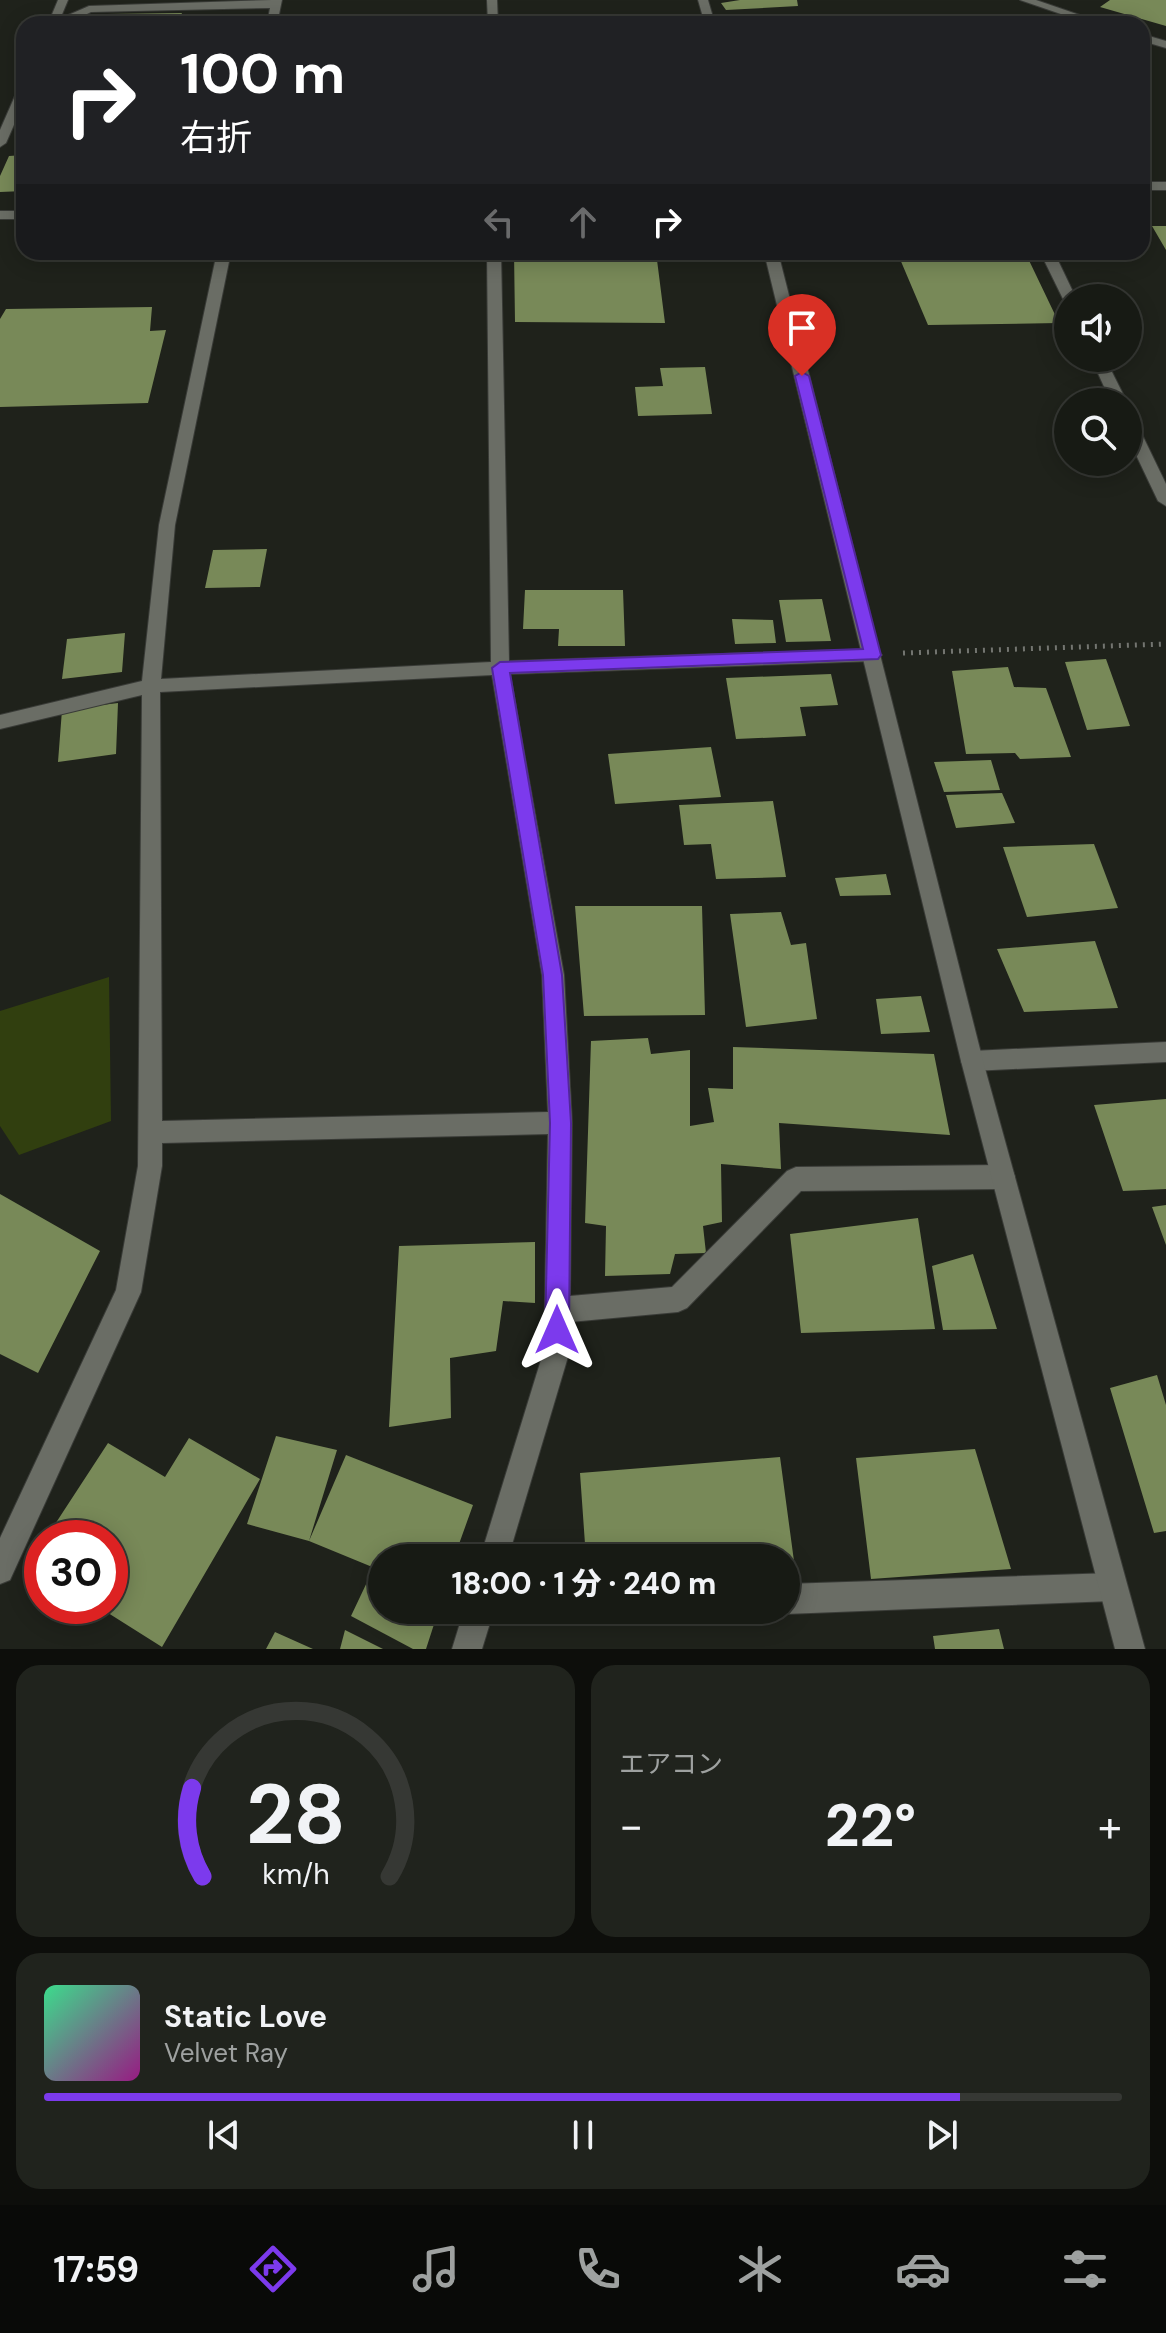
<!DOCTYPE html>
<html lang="ja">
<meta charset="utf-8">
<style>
body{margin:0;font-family:"DM Sans","Noto Sans JP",sans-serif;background:#20231d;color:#f1f3f6;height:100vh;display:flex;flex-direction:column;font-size:30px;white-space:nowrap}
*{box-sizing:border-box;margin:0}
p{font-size:26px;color:#9ea1a0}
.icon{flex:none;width:44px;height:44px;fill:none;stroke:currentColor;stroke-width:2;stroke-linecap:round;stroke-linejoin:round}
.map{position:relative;height:1649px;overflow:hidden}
.side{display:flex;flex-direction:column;gap:16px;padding:16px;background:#0d0e0b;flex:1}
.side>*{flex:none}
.top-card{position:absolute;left:16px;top:16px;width:1134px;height:244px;border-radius:24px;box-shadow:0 4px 20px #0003,0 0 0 2px #363834;background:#202124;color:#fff;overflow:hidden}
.buttons{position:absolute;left:1054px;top:284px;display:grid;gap:16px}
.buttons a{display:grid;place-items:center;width:88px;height:88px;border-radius:50%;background:#171a14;box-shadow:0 4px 20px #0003,0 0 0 2px #363834;font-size:40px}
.speed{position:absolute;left:24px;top:1520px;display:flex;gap:16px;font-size:40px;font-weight:700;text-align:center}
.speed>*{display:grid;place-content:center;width:104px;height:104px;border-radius:50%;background:#171a14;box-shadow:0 4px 20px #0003,0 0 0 2px #363834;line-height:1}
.speed .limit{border:12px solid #d22;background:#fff;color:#111}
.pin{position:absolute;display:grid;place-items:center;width:68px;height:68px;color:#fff;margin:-82px -34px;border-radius:50% 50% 50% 0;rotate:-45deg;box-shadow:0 0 8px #0007}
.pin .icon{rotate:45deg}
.me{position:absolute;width:88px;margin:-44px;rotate:0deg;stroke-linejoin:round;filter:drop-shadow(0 0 6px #0008)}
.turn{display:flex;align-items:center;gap:28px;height:168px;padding:0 32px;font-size:36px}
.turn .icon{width:104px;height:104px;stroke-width:2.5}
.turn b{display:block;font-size:56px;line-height:68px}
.lanes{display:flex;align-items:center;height:76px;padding:0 32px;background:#0003;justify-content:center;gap:40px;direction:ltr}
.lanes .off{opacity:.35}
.big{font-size:60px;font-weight:800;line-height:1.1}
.side .widget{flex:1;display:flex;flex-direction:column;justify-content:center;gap:12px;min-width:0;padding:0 28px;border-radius:24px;background:#20231d}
.side .dial{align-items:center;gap:0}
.dial svg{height:208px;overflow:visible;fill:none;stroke:#363834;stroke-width:7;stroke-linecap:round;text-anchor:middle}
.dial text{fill:#f1f3f6;stroke:none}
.song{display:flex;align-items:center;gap:24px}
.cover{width:96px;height:96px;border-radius:12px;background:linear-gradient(135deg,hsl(150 70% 55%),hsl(310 70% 35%))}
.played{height:8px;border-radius:4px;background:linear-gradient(90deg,#7c3aed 85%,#363834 85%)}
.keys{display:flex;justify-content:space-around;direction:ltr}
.heat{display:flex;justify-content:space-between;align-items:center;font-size:44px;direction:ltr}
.side .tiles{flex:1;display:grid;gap:16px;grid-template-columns:1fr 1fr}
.widget:last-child{grid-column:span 2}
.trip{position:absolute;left:368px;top:1544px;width:432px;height:80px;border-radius:40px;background:#171a14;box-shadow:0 4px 20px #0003,0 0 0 2px #363834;font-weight:800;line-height:80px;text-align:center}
.menu{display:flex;height:128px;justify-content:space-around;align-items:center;background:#090a08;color:#9ea1a0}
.menu .icon{width:56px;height:56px}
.menu .on{color:#7c3aed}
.menu b{font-size:36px;color:#f1f3f6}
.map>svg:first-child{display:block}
.green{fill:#313f0f}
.building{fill:#788958}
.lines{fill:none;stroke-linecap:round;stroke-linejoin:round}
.minor-casing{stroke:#393b37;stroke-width:2}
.tertiary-casing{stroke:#393b37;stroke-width:2}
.path{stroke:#737570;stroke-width:5;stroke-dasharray:2 6;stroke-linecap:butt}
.minor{fill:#6a6d65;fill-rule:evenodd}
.tertiary{fill:#6a6d65;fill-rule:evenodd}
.route{fill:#7c3aed;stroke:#51269a;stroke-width:2}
</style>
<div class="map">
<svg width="1166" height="1649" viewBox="0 0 1166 1649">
<rect width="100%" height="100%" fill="#1f221b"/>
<path class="green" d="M109,977L111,1121L19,1155L0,1126V1011Z"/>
<path class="building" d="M740,0H797L798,6L726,10L721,3Z
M1110,0H1166V26L1100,7Z
M182,13L177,24L102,23L107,14Z
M186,20H256L255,24H185Z
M24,155V191L0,192V176L9,156Z
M1152,226H1166V250Z
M514,252H656L665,323L515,322Z
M897,252H1025L1059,323L928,325Z
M152,307L150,331L166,330L148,403L0,407V319L6,309Z
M705,367L712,414L638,416L635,387L663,386L660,368Z
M267,549L260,587L205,588L213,550Z
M525,590H623L625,646H558L559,629H523Z
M822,599L831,641L786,642L779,600Z
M732,619L773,620L776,643L735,644Z
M125,633L122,672L62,679L67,639Z
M1106,659L1130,726L1087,730L1065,662Z
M1008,667L1014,687L1046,688L1071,757L1020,759L1015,753L966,754L952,671Z
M831,674L838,705L800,707L806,736L736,739L726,678Z
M118,703L116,754L58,762L62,710Z
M711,747L721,797L615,804L608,754Z
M991,760L1000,790L944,792L934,762Z
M1002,793L1015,823L956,828L946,795Z
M773,801L786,877L716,879L711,844L684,845L679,805Z
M1094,844L1118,908L1027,917L1003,847Z
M886,874L891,895L840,896L835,878Z
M575,906H702L705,1015L584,1016Z
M781,912L791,945L806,943L817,1019L746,1027L730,914Z
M1095,941L1118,1008L1024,1012L997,949Z
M921,996L930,1032L881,1034L876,999Z
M648,1038L651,1054L690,1050V1126L714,1122L708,1088L733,1089V1047L934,1054L950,1135L779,1123L781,1169L721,1164L722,1222L703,1226L706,1253L675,1254L670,1274L605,1276L606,1226L585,1223L591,1041Z
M1166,1099V1189L1123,1191L1094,1105Z
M0,1194L100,1251L38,1373L0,1354Z
M1166,1205V1245L1152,1207Z
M918,1218L935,1329L801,1333L790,1234Z
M535,1242V1303L503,1301L496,1351L450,1358L451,1418L389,1427L399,1246Z
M973,1254L997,1329L943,1330L932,1266Z
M1157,1375L1166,1405V1531L1154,1533L1110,1388Z
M276,1436L337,1450L309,1541L247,1524Z
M189,1438L260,1479L162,1647L97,1606H110V1538H46L108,1443L165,1477Z
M975,1449L1011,1569L871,1579L856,1458Z
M346,1455L473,1505L454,1558H382V1571L309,1541Z
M780,1457L796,1576L786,1577V1558H586L580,1473Z
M42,1544V1571L30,1563Z
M369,1578L382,1585V1610L438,1612L426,1649H413L351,1616Z
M999,1629L1004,1649H935L933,1636Z
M345,1630L383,1649H340Z
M275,1632L313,1649H266Z"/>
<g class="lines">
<g class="minor-casing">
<path id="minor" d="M58,0H68L58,24H48Z
M272,0H282L277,24H267L270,8L91,12L75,20L73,24H63L66,16L89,6Z
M487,0H497L498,24H488Z
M1020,0H1036L1106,24H1090Z
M1142,34L1166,41V48L1142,41Z
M24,86V102L6,143L0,147V130L18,89Z
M217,252H231L175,525L161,679L491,662L487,252H501L509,661L873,649L882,655L873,661L510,674L564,975L572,1123L570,1296L672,1287L787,1171L796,1167L1003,1165L1012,1169L1015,1177L1012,1185L1003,1189L801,1191L687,1308L678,1312L570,1322V1350L508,1558H480L544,1350L548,1134L162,1143V1166L141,1292L10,1580L0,1584V1538L116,1290L138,1166L142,695L0,729V715L142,681L159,525ZM492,675L542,975L548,1112L162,1121L160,692Z
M1040,252H1054L1076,298L1064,301Z
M1091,358H1105L1127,402H1111Z
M1128,417L1136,422L1166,484V506L1158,501L1128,438Z
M1166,1042V1062L972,1071L964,1068L961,1061L964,1054L972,1051Z
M1112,1573L1122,1577L1126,1587L1122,1597L1112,1601L786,1614L778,1610H786V1584Z
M464,1610H494L482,1649H452Z"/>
</g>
<g class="tertiary-casing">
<path id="tertiary" d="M698,0H708L715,24H705Z
M1142,182H1166V190H1142Z
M0,211H24V219H0Z
M764,252H778L983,1061L1145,1649H1115L961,1061Z"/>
</g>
<path class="path" d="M903,653L1166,644"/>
<use href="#minor" class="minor"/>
<use href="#tertiary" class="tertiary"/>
</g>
<path class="route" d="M802,372L809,376L881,655L878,659L510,673L562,975L571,1123L569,1330L565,1338L557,1342L549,1338L545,1330L550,1123L543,975L492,668L500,662L863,649L795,376Z"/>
</svg>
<div class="buttons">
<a><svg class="icon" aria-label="sound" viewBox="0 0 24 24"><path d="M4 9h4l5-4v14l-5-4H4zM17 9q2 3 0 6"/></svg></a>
<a><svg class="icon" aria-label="search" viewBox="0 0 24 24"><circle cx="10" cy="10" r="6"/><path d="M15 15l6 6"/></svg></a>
</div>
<div class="speed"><div class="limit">30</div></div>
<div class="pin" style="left:802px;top:376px;background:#d93025"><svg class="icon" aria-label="arrive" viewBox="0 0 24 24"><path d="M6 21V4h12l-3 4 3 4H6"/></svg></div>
<svg class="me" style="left:557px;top:1330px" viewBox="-20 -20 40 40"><path d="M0-17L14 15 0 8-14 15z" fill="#7c3aed" stroke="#fff" stroke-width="4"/></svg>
<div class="trip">18:00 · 1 分 · 240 m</div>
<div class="top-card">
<div class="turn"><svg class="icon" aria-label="right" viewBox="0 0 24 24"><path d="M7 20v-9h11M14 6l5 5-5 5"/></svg><div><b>100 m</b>右折</div></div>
<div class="lanes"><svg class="icon off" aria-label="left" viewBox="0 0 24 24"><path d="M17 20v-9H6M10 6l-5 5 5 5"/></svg><svg class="icon off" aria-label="ahead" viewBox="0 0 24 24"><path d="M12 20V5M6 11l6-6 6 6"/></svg><svg class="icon" aria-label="right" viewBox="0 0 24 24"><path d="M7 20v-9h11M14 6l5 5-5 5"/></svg></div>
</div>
</div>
<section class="side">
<div class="tiles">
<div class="widget dial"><svg viewBox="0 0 100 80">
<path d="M14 69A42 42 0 1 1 86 69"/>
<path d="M14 69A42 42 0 0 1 10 35" stroke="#7c3aed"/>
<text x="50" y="56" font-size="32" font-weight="700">28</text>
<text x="50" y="72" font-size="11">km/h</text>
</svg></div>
<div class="widget"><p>エアコン</p>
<div class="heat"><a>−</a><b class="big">22°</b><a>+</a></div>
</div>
<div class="widget">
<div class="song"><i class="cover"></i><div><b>Static Love</b><p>Velvet Ray</p></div></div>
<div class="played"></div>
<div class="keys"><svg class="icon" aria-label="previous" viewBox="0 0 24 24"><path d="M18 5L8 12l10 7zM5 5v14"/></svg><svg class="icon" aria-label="pause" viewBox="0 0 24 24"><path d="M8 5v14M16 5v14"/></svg><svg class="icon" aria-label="next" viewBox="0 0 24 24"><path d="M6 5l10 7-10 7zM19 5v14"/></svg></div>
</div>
</div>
</section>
<nav class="menu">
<b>17:59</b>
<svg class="icon on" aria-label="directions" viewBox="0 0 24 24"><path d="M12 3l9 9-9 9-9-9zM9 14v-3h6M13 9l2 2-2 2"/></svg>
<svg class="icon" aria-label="music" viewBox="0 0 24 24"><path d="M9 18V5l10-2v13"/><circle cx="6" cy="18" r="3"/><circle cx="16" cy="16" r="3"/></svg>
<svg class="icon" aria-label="phone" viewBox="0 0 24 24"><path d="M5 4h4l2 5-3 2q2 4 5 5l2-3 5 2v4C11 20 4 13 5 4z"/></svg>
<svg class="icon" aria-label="climate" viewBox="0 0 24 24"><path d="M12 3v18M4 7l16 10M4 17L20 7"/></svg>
<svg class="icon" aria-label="car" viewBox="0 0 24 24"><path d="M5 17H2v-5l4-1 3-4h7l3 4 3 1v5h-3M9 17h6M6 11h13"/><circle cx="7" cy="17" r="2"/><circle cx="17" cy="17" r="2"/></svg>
<svg class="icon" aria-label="filters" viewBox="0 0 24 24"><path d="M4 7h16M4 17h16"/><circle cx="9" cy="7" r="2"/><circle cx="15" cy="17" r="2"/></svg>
</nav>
